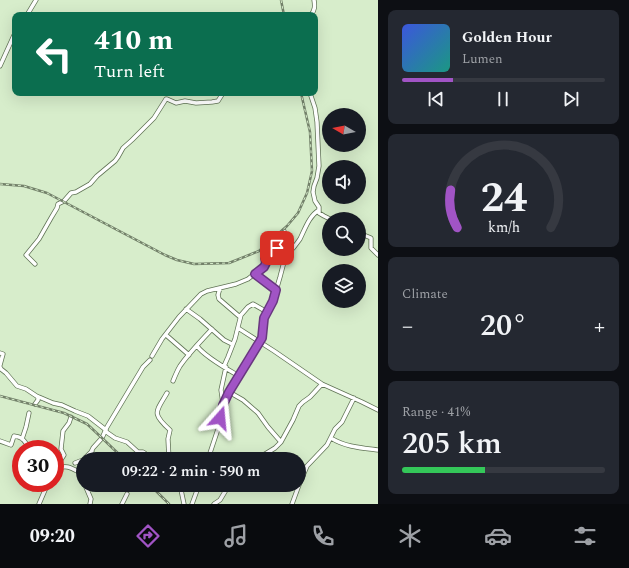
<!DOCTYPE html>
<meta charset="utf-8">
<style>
body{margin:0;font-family:Spectral,serif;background:#242831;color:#f1f3f6;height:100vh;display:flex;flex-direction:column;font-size:15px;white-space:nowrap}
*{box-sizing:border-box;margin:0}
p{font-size:13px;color:#9ea1a6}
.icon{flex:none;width:22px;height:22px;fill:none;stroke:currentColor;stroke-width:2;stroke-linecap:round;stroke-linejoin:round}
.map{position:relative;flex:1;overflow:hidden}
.sheet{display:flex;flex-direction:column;gap:10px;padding:10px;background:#0d0f14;width:251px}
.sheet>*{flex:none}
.banner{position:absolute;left:12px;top:12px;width:306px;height:84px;border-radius:8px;box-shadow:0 4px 16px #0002;background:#0b6e4f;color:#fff;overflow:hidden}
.needle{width:26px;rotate:279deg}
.buttons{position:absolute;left:322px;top:108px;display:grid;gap:8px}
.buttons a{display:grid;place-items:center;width:44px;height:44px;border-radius:50%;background:#171b24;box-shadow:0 4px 16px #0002;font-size:20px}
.speed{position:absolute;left:12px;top:440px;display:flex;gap:8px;font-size:20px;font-weight:700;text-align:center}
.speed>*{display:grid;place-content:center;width:52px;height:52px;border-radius:50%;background:#171b24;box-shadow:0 4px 16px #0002;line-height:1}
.speed .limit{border:6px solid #d22;background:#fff;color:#111}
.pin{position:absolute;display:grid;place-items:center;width:34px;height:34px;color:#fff;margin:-17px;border-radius:8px;box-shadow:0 2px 6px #0006}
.me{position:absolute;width:44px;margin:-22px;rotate:18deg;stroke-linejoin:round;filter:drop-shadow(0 0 3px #0008)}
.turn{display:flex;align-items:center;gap:14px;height:84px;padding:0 16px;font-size:18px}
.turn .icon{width:52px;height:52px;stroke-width:2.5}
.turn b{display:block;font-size:28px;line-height:34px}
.big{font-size:30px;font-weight:600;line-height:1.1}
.sheet .tile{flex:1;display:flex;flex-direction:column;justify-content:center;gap:6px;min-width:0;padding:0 14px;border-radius:8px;background:#242831}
.sheet .dial{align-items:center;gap:0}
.dial svg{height:104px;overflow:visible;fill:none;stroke:#363941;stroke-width:7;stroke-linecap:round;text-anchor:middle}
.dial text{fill:#f1f3f6;stroke:none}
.song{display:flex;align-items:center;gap:12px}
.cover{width:48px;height:48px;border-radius:6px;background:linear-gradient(135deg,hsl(230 70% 55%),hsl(170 70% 35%))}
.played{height:4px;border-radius:2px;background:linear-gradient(90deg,#a154c5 25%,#363941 25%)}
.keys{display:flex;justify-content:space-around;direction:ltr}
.heat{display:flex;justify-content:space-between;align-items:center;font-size:22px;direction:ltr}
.charge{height:6px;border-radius:3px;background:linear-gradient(90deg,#34c759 41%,#363941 0)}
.trip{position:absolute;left:76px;top:452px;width:230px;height:40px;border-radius:20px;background:#171b24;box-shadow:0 4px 16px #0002;font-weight:600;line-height:40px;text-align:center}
.tab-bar{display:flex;height:64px;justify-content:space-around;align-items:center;background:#090b0e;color:#9ea1a6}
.tab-bar .icon{width:28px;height:28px}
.tab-bar .on{color:#a154c5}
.tab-bar b{font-size:18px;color:#f1f3f6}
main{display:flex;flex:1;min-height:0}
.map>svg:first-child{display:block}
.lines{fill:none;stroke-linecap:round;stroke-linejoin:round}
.minor-casing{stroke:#607355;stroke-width:5}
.minor{stroke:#fff;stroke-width:3.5}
.rail-casing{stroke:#73816a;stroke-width:2.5}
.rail{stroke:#d7edcb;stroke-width:1;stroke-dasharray:3;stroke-linecap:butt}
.route-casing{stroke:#693780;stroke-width:10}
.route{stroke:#a154c5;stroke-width:7}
</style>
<main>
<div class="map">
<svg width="378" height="504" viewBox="0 0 378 504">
<rect width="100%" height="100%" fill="#d7edcb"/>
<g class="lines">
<g class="minor-casing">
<path id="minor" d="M27,15L36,0
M311,15C315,10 315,6 314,0
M0,66L15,33
M310,93L315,108L317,122L319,166L317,178L314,186L313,192L315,201L319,207V213L324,216L330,219
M359,233L371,238V248L378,255
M285,256C291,251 296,245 300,239C305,229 309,216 319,210
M35,264L26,255L39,239L51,218L57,208L58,204L64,201L71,193L76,192L90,184L97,176L115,161L118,157L123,148L132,140L154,118L166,99H167L176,103L185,101L196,103L212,102L218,101L223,93
M255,274L276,290
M220,288L218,295L219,299L240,317
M186,309L200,319L224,340L232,344
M238,328L274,351L322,384L362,402L378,410
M166,335L189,355
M197,346C205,357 227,369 239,376
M0,353L3,354L0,365
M152,356L162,339L179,317L201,294L207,291L236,284L248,279L263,267L266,263L265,258L274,252L280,241L283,238
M224,366L228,357L235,339L241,315L248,307L253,304L267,312
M0,367L1,369L6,373L17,386L26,389L38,397V400L35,404
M173,381C175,376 177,371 180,366C189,353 201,341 212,329
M229,392L243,400L258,413L268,427L281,442
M167,393C156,412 151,413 170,430L168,439L169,459
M39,397L53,403L62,405L75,411L88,416L106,430
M223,404L221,390L226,367
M105,431L115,438L127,442L138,452H143L153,459
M331,438C345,447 362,448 378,450
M22,439L26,427L29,413
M0,441L11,445L14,436C25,437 24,443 31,449
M84,459L92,451
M91,459V452L93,448L102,438L107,427L143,367L150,360
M208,459L218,429L223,405L227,397L262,338L263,332L264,321L273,301L280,277L285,258L283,241L284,231
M257,459L275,448L281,442L293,420L299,406L303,402L310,397L322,384
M75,463L83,460
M57,469C67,463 74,470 83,474
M55,472L60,461L64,455L61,449L63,431L69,423L71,417
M85,485L91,499L90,504
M180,485L184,504
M299,485L307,466L327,445L335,429L342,422L354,398
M39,504L48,483
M122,504L127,494
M192,504L199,485
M214,504L220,500L229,485
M292,504L299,485"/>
</g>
<use href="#minor" class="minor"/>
<g class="rail-casing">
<path id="rail" d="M281,0L284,15
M0,184L24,186L47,193L165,255L177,260L194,264L229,263L259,251L287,226L298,213L307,193L312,171L310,132L301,93
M0,396L64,413L87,424L102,438L124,459
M150,485L169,504"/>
</g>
<use href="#rail" class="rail"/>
</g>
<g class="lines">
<g class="route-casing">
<path id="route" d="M220,418L223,405L229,392L262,338L264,318L273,301L276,290L255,274L264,267L266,263L265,258L274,252L277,248"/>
</g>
<use href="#route" class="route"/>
</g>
</svg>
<div class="buttons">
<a><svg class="needle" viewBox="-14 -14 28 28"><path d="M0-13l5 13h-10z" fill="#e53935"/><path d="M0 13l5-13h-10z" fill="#9ea1a6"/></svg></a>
<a><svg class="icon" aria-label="sound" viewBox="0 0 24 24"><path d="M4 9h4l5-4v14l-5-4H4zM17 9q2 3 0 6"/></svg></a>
<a><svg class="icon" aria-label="search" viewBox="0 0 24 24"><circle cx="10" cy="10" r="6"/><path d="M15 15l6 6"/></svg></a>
<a><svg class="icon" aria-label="layers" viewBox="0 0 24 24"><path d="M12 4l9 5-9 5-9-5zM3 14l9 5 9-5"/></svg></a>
</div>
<div class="speed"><div class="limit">30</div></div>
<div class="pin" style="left:277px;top:248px;background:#d93025"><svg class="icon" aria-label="arrive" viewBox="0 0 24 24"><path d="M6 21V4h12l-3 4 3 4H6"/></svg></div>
<svg class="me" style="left:220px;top:418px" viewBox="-20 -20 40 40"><path d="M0-17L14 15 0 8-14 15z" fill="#a154c5" stroke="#fff" stroke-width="4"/></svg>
<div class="trip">09:22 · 2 min · 590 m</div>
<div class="banner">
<div class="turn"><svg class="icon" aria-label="left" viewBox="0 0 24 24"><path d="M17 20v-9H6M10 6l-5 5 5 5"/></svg><div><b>410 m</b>Turn left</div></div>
</div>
</div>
<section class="sheet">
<div class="tile">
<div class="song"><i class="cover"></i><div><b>Golden Hour</b><p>Lumen</p></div></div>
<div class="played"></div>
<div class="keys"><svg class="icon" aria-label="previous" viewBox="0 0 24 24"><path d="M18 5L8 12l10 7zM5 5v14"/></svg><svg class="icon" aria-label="pause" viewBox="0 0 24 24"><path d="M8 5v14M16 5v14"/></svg><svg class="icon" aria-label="next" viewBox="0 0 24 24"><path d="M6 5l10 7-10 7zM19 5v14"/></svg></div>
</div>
<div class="tile dial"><svg viewBox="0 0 100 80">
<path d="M14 69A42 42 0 1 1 86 69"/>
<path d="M14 69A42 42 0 0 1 9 40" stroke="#a154c5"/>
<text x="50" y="56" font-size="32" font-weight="700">24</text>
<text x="50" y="72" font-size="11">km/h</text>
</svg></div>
<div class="tile"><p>Climate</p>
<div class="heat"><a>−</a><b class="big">20°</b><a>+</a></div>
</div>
<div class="tile"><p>Range · 41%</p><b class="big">205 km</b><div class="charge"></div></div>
</section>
</main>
<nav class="tab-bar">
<b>09:20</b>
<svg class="icon on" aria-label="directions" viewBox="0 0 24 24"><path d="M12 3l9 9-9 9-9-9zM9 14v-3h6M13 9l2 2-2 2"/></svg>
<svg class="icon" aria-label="music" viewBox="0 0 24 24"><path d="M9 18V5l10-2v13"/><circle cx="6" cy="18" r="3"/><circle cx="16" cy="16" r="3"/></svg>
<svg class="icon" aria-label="phone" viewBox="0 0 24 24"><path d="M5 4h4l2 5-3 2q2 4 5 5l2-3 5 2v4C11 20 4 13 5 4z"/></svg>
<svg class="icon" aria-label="climate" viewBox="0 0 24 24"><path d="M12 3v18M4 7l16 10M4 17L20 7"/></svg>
<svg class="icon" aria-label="car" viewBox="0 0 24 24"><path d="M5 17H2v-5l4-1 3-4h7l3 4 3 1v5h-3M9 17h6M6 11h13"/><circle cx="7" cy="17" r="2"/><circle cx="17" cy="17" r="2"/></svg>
<svg class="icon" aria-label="filters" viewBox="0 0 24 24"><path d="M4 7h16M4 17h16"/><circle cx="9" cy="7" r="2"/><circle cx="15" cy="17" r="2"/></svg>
</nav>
